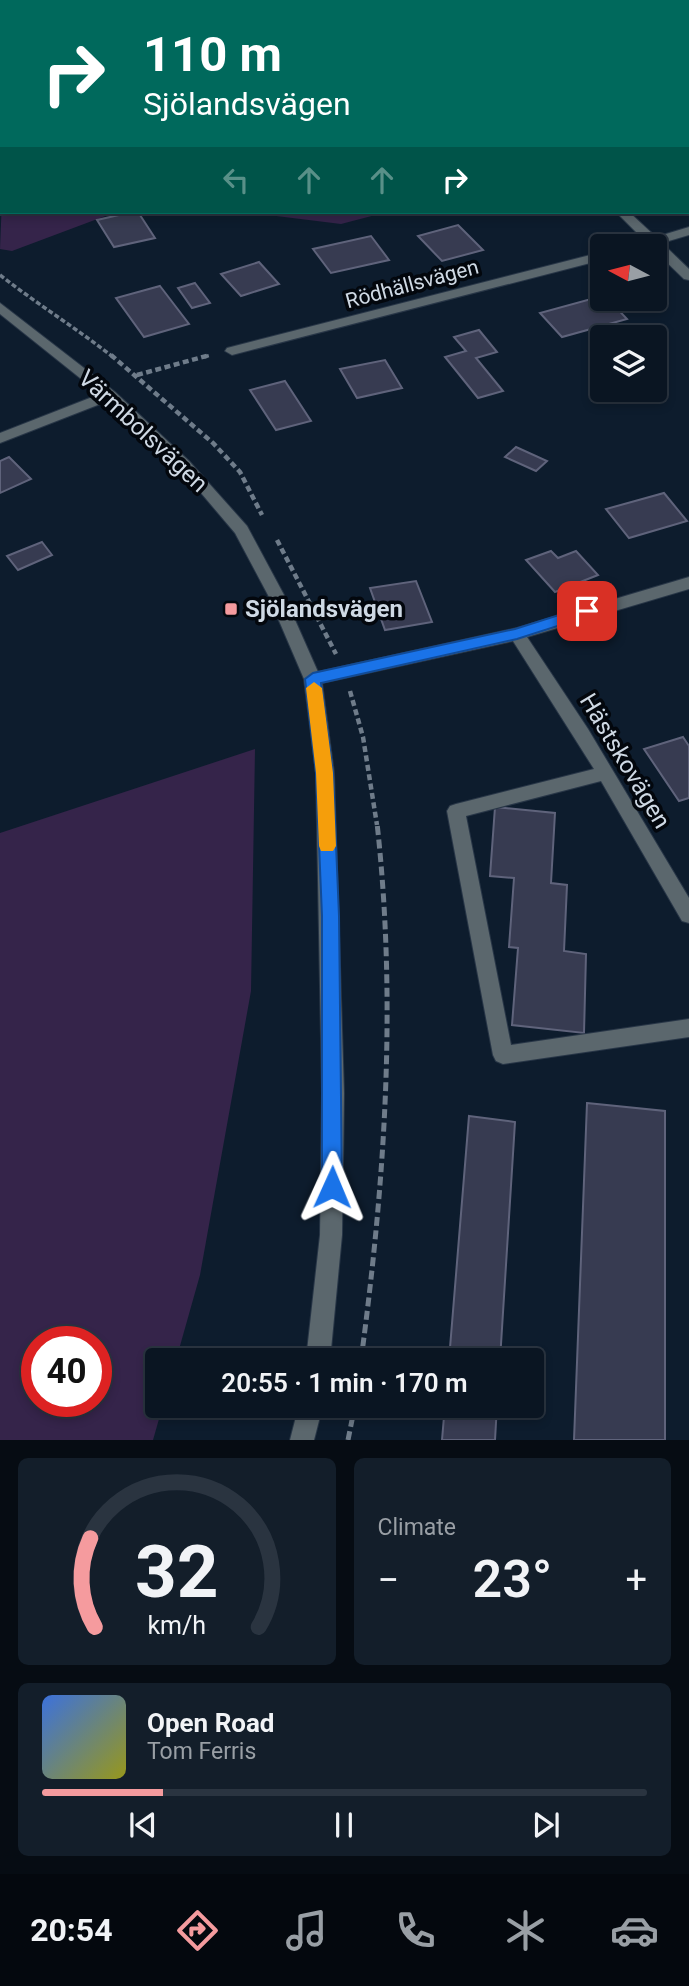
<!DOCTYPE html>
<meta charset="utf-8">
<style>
body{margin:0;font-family:Roboto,sans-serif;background:#131e2a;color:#f1f3f6;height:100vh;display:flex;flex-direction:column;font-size:26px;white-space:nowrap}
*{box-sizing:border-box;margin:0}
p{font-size:23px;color:#999fa5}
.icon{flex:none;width:38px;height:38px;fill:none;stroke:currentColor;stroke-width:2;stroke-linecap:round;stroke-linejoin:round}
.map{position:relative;height:1440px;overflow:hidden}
.panel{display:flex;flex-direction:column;gap:18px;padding:18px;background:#060c13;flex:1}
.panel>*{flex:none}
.guide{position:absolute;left:0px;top:0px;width:690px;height:214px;box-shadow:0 4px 10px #0003,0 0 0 2px #2a3440;background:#00695c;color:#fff;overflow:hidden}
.needle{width:46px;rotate:277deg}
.fabs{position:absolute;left:590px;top:234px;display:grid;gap:14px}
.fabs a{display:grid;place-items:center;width:77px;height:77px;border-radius:7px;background:#0a1522;box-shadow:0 4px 10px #0003,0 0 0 2px #2a3440;font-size:35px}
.speed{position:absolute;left:21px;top:1326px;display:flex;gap:14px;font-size:35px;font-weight:700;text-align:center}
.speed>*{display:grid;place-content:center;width:91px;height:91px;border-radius:50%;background:#0a1522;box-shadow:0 4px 10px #0003,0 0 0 2px #2a3440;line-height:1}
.speed .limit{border:10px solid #d22;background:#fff;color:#111}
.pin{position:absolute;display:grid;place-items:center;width:60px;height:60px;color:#fff;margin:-30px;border-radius:14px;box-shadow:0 4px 10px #0006}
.me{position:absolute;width:77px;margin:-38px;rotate:1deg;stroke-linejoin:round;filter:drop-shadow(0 0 5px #0008)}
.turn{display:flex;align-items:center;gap:24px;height:147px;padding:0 28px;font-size:32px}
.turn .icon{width:91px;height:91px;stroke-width:2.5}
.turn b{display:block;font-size:49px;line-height:60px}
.lanes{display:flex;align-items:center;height:66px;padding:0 28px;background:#0003;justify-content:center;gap:35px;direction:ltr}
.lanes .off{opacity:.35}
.big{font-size:52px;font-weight:600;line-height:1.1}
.panel .tile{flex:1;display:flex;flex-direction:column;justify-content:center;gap:10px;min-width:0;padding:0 24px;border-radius:10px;background:#131e2a}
.panel .dial{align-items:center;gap:0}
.dial svg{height:182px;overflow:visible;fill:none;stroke:#2a3440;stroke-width:7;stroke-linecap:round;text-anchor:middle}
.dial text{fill:#f1f3f6;stroke:none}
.song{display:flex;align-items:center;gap:21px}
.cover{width:84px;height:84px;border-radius:10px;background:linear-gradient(135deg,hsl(220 70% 55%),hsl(60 70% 35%))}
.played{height:7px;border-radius:4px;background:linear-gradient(90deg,#f59b9e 20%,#2a3440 20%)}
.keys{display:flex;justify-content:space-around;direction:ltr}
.heat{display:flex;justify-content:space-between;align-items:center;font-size:38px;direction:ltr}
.panel .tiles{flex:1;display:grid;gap:18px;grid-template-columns:1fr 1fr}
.tile:last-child{grid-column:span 2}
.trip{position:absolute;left:145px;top:1348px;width:399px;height:70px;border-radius:7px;background:#0a1522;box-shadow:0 4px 10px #0003,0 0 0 2px #2a3440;font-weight:600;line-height:70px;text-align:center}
.tabs{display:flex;height:112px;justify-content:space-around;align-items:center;background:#04080e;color:#999fa5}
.tabs .icon{width:49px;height:49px}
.tabs .on{color:#f59b9e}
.tabs b{font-size:32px;color:#f1f3f6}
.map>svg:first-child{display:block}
.green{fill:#35244a;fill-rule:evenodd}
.building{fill:#373b51;stroke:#5f637b;stroke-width:2}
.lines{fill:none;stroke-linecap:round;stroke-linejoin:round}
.minor-casing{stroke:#283647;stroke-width:2}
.path-far2{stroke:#6f7c8a;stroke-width:3.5;stroke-dasharray:5 2.5;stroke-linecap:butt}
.path-far1{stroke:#6f7c8a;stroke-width:4.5;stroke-dasharray:6 3.5;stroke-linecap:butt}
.path{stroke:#6f7c8a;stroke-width:5;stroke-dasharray:9 4.5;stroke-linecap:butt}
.minor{fill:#5b676d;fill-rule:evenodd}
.route{fill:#1a73e8;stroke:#114b97;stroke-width:2}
.slow{fill:#f59e0b}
.poi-dot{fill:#f59b9e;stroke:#03070d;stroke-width:2.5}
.labels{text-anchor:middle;stroke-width:7;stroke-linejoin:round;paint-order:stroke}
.far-street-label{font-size:21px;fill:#cfd9e4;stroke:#03070d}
.street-label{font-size:24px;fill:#cfd9e4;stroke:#03070d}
.poi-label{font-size:24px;font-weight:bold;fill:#cfd9e4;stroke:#03070d;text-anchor:start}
</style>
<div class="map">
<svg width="689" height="1440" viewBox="0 0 689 1440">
<rect width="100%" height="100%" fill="#0d1c2d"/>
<path class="green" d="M2,198V212H116L12,251L0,249Z
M243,212H387L341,224Z
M255,749L251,991L200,1275L176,1360H158V1405H163L153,1440H0V833ZM96,1342V1402H37V1342Z"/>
<path class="building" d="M292,0H391L390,2Z
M132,212H138L155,238L114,247L97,220Z
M458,225L483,250L442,261L418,236Z
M371,236L389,260L331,273L313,249Z
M259,262L279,284L241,296L221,274Z
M195,283L210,303L192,308L178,288Z
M160,286L189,324L144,337L116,298Z
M602,296V299H608L627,319L562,337L540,313Z
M479,330L497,352L476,358L503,391L478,398L445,357L466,351L454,337Z
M385,360L402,388L357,398L340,369Z
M285,381L311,421L276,430L250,390Z
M516,447L547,461L536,471L505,457Z
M9,457L31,479L0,493V461Z
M664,493L687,521L629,538L606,509Z
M42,542L52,555L18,570L7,556Z
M551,551L558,558L576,551L598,575L555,592L526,560Z
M416,581L432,622L385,630L370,588Z
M683,737L689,746V798L679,801L644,749Z
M495,807L555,813L551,883L567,885L564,951L586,954L584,1033L512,1025L518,948L509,947L514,878L490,876Z
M587,1103L665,1111V1440H574Z
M469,1116L515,1122L500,1360H449Z
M445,1405H497L495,1440H442Z"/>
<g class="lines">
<g class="minor-casing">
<path id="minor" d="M421,0H431L420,2Z
M0,22H2V29H0Z
M616,212H629L656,237L689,227V235L662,243L689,269V280L684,279L654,250V247H630L644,240Z
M602,252V260L232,355L225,351L227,348Z
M0,303L115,392L189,461L247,526L284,595L318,672L517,628L689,577V589L527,637L588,729L689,898V923L682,921L601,781L466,816L511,1045L689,1019V1037L503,1064L496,1061L493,1055L447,811L450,806L456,804L594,769L513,641L322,683L334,773L344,1093L342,1235L330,1360H306L320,1235L322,1093L316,773L304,679L268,595L235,533L179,467L108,401L0,443V433L100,394L0,314Z
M299,1405H323L314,1440H290Z"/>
</g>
<path class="path-far2" d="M253,0L259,2
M0,275C37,304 76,328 113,357
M204,357L211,355"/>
<path class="path-far1" d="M111,355L213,443L240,472L262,515
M137,375L210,355
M277,540L336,654
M350,691L363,737L377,825"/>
<path class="path" d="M361,1360C385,1181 397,1003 377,823
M348,1440L355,1405"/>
<use href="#minor" class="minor"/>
</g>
<path class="route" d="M587,606L592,608L594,611L592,615L517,639L321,683L333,773L339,916L342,1187L339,1194L332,1196L325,1194L322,1187V916L316,773L305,679L313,673L515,629Z"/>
<path class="slow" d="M314,682L322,688L333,773L336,846L333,851H321L319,846L316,773L306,688Z"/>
<rect class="poi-dot" x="224" y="602" width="14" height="14" rx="3.5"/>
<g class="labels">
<g class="far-street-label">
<text transform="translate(412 284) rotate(-15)" y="7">Rödhällsvägen</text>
</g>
<g class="street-label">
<text transform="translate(143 431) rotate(43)" y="8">Värmbolsvägen</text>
<text transform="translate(625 761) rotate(59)" y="8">Hästskovägen</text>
</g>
<g class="poi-label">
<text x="245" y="617">Sjölandsvägen</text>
</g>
</g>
</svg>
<div class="fabs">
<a><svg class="needle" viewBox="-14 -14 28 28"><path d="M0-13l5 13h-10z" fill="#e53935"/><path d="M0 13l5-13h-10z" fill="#999fa5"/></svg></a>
<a><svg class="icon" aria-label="layers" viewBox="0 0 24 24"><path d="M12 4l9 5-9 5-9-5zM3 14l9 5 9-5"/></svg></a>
</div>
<div class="speed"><div class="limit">40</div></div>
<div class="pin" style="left:587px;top:611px;background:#d93025"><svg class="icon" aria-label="arrive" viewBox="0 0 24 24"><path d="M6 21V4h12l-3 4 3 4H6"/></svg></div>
<svg class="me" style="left:332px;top:1187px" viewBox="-20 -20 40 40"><path d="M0-17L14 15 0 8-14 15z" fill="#1a73e8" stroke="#fff" stroke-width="4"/></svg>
<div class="trip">20:55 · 1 min · 170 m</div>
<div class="guide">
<div class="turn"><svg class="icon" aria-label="right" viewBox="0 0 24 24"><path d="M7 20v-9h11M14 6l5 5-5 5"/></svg><div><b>110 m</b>Sjölandsvägen</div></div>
<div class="lanes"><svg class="icon off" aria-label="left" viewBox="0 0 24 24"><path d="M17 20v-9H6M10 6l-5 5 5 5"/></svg><svg class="icon off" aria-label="ahead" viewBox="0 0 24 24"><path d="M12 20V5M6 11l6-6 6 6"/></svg><svg class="icon off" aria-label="ahead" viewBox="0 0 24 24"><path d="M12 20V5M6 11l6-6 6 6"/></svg><svg class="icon" aria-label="right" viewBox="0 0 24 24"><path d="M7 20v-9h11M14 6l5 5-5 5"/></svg></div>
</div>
</div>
<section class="panel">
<div class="tiles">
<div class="tile dial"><svg viewBox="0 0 100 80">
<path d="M14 69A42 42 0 1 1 86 69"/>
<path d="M14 69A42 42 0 0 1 12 30" stroke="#f59b9e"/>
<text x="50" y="56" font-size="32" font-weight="700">32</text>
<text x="50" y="72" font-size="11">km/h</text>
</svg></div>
<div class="tile"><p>Climate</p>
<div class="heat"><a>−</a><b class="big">23°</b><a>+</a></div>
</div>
<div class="tile">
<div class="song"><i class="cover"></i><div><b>Open Road</b><p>Tom Ferris</p></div></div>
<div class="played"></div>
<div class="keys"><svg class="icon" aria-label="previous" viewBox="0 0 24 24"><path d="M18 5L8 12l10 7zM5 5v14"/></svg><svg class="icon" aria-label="pause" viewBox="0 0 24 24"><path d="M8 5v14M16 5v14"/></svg><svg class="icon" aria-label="next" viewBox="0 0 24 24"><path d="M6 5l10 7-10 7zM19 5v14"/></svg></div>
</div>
</div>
</section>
<nav class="tabs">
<b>20:54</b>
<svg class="icon on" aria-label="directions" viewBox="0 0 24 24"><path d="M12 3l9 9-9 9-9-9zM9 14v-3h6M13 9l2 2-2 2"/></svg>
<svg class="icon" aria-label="music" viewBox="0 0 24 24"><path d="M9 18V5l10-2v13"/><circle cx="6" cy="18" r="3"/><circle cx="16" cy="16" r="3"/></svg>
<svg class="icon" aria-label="phone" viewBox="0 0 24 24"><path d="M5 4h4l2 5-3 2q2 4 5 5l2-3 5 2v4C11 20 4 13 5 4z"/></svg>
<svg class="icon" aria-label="climate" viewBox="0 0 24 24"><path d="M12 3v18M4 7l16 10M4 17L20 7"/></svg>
<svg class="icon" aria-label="car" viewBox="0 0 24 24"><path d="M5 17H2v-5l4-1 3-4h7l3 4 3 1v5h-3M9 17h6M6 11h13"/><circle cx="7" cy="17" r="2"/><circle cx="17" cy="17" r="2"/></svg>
</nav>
